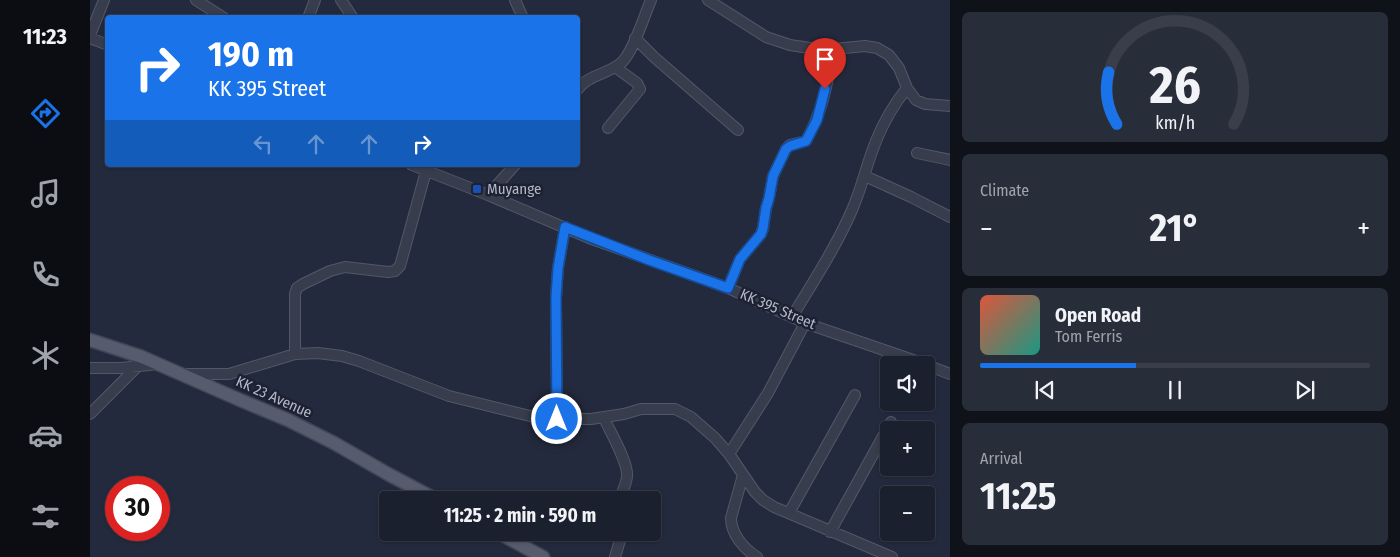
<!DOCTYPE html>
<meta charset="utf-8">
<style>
body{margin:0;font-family:"Fira Sans Condensed",sans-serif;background:#282d3a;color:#f1f3f6;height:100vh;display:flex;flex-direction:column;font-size:19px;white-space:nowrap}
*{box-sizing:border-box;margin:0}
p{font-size:16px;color:#a0a3aa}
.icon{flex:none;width:28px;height:28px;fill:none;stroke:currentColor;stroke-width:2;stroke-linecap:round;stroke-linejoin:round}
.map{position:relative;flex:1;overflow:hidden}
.drawer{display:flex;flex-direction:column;gap:12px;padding:12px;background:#0f1219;width:450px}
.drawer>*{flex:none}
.hud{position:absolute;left:15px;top:15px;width:475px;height:152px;border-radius:5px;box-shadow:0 1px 4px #0004,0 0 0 1px #393e4a;background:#1a73e8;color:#fff;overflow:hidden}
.controls{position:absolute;left:790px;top:356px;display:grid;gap:10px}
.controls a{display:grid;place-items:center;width:55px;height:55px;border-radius:5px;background:#1b202e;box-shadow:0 1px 4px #0004,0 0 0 1px #393e4a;font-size:25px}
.speed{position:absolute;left:15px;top:476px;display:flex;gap:10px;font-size:25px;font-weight:700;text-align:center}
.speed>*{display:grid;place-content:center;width:65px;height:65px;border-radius:50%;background:#1b202e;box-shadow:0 1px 4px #0004,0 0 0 1px #393e4a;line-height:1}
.speed .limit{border:8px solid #d22;background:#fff;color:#111}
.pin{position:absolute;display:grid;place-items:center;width:42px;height:42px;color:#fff;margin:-51px -21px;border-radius:50% 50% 50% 0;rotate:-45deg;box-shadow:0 0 5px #0007}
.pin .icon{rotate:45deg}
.me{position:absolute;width:55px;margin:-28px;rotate:0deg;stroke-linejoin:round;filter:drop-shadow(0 0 4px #0008)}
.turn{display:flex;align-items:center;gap:18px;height:105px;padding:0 20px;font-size:22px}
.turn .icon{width:65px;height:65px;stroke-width:2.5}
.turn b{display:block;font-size:35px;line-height:42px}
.lanes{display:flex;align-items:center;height:48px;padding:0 20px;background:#0003;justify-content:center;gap:25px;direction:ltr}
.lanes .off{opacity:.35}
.big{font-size:38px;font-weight:700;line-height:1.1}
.drawer .tile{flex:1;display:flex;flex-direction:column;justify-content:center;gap:8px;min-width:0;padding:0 18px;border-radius:8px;background:#282d3a}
.drawer .dial{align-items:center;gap:0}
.dial svg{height:130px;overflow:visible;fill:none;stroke:#393e4a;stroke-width:7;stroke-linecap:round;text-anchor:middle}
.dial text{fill:#f1f3f6;stroke:none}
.song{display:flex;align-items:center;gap:15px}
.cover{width:60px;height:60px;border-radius:8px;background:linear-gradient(135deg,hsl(10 70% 55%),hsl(170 70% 35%))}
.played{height:5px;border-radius:2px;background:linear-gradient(90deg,#1a73e8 40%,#393e4a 40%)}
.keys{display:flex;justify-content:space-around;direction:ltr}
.heat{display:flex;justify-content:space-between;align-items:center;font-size:28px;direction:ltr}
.trip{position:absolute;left:289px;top:491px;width:282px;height:50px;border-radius:5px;background:#1b202e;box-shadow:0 1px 4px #0004,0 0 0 1px #393e4a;font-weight:700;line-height:50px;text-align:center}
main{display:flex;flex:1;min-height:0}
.dock{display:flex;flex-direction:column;width:90px;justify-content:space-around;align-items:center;background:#0b0d12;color:#a0a3aa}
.dock .icon{width:35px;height:35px}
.dock .active{color:#1a73e8}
.dock b{font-size:22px;color:#f1f3f6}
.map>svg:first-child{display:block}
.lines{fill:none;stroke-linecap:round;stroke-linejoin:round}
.minor-casing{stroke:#535868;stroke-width:12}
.major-casing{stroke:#414656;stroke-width:15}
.minor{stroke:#383d4d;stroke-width:10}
.major{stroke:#565b6d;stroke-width:12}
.route-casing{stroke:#114b97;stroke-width:12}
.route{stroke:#1a73e8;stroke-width:9}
.transit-dot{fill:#1a4fb4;stroke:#1d2232;stroke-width:2}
.labels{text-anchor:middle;stroke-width:5;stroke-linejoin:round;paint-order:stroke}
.poi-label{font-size:15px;fill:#b4b8c8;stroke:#1d2232;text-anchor:start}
.street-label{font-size:15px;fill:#b4b8c8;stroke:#1d2232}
</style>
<main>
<nav class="dock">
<b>11:23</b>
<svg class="icon active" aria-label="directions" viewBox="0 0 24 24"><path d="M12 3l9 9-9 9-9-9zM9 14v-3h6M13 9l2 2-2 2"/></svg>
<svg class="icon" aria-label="music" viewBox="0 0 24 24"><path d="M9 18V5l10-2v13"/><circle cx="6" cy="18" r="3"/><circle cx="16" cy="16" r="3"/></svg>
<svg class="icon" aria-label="phone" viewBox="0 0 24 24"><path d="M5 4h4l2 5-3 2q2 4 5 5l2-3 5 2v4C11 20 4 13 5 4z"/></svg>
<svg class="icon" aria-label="climate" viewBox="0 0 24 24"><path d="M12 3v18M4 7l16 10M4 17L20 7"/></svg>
<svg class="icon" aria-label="car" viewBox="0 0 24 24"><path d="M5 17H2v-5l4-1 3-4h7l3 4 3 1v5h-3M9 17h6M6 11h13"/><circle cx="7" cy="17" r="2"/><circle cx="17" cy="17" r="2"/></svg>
<svg class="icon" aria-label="filters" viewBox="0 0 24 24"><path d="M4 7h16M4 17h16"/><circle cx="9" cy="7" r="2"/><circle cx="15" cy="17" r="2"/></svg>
</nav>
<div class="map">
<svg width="860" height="557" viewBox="0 0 860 557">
<rect width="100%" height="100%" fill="#242a3d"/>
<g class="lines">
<g class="minor-casing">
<path id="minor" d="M106,0L134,18
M251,0L263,18
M425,0L433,18
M618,0L676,37L700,45L733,50L775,46L787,48L799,55L809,68L817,88L826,100L835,104L860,106
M218,18L225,0
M0,35L14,0
M0,38L18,45
M545,38L564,57L648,130
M488,89C498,75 518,74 531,63C543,53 554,16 561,0
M518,128L550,89L547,83L525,67
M827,153L860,160
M322,165L398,195L499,238L638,288L715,323L826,361L860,374
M775,176L821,197L860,217
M398,195L425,165
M638,288L650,259L671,234L673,228L676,208L679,198L683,176L696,149L700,145L716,141C732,113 739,81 742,49
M702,317C723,282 746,247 762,210C772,187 777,163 786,141C794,121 804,104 817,88
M205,354V294L207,288L213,284L240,271L255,267L298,272L305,271L310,266L336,171
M0,368H31L68,364
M93,374H139L205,354L228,353L252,356L269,361L359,396L440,416L467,419H501L534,414L551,409H585L601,417L625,438L639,454L665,492L673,500L684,507L802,557
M0,414L47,367
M514,418C520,432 539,463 537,477C536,485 532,493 529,500
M467,419L466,297L468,268L475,227
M639,454L678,393L715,323
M653,475L641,518C641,534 654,549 667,557
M699,513L765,395
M740,532L801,422
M525,557L531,537V532"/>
</g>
<g class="major-casing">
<path id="major" d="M0,340L52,357L150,400L198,420L244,443L298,474L347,500
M407,532L453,557"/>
</g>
<use href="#minor" class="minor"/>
<use href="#major" class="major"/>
</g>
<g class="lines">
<g class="route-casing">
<path id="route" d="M467,419L466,297L468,268L475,227L559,260L638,288L650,259L671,234L673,228L676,208L679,198L683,176L696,149L700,146L716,141L727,120L735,89"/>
</g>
<use href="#route" class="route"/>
</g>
<rect class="transit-dot" x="382" y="184" width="10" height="10" rx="2.5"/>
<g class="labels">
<g class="poi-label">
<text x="397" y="194">Muyange</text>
</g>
<g class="street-label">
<text transform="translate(688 309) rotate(23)" y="5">KK 395 Street</text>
<text transform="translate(184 397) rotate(24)" y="5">KK 23 Avenue</text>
</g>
</g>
</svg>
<div class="controls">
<a><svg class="icon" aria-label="sound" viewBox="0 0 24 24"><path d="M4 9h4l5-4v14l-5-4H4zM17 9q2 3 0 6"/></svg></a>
<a>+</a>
<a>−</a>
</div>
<div class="speed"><div class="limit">30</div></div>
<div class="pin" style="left:735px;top:89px;background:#d93025"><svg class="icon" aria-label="arrive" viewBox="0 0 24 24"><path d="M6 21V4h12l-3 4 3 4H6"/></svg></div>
<svg class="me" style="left:467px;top:419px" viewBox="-20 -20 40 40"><circle r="17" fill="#1a73e8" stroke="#fff" stroke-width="3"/><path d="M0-11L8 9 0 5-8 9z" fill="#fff"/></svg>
<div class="trip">11:25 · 2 min · 590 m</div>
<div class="hud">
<div class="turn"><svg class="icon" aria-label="right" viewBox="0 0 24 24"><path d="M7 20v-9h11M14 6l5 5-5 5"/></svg><div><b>190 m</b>KK 395 Street</div></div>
<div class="lanes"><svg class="icon off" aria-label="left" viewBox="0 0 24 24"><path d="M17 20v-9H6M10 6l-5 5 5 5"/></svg><svg class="icon off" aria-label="ahead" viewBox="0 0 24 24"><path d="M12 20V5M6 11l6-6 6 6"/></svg><svg class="icon off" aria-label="ahead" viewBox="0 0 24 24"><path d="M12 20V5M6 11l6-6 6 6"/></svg><svg class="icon" aria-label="right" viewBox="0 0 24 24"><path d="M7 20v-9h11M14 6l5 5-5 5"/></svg></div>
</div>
</div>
<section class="drawer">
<div class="tile dial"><svg viewBox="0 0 100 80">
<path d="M14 69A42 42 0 1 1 86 69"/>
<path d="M14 69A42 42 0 0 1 9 37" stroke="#1a73e8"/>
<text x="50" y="56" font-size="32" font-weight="700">26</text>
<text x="50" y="72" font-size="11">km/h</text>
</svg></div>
<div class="tile"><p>Climate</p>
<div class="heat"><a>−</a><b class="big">21°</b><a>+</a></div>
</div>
<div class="tile">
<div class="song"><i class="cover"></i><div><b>Open Road</b><p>Tom Ferris</p></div></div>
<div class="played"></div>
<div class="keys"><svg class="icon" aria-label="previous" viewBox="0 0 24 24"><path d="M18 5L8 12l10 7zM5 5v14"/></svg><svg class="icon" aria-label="pause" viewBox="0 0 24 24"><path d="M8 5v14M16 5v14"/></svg><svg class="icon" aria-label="next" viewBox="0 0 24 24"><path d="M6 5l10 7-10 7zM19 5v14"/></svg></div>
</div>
<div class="tile"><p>Arrival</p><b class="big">11:25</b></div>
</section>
</main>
